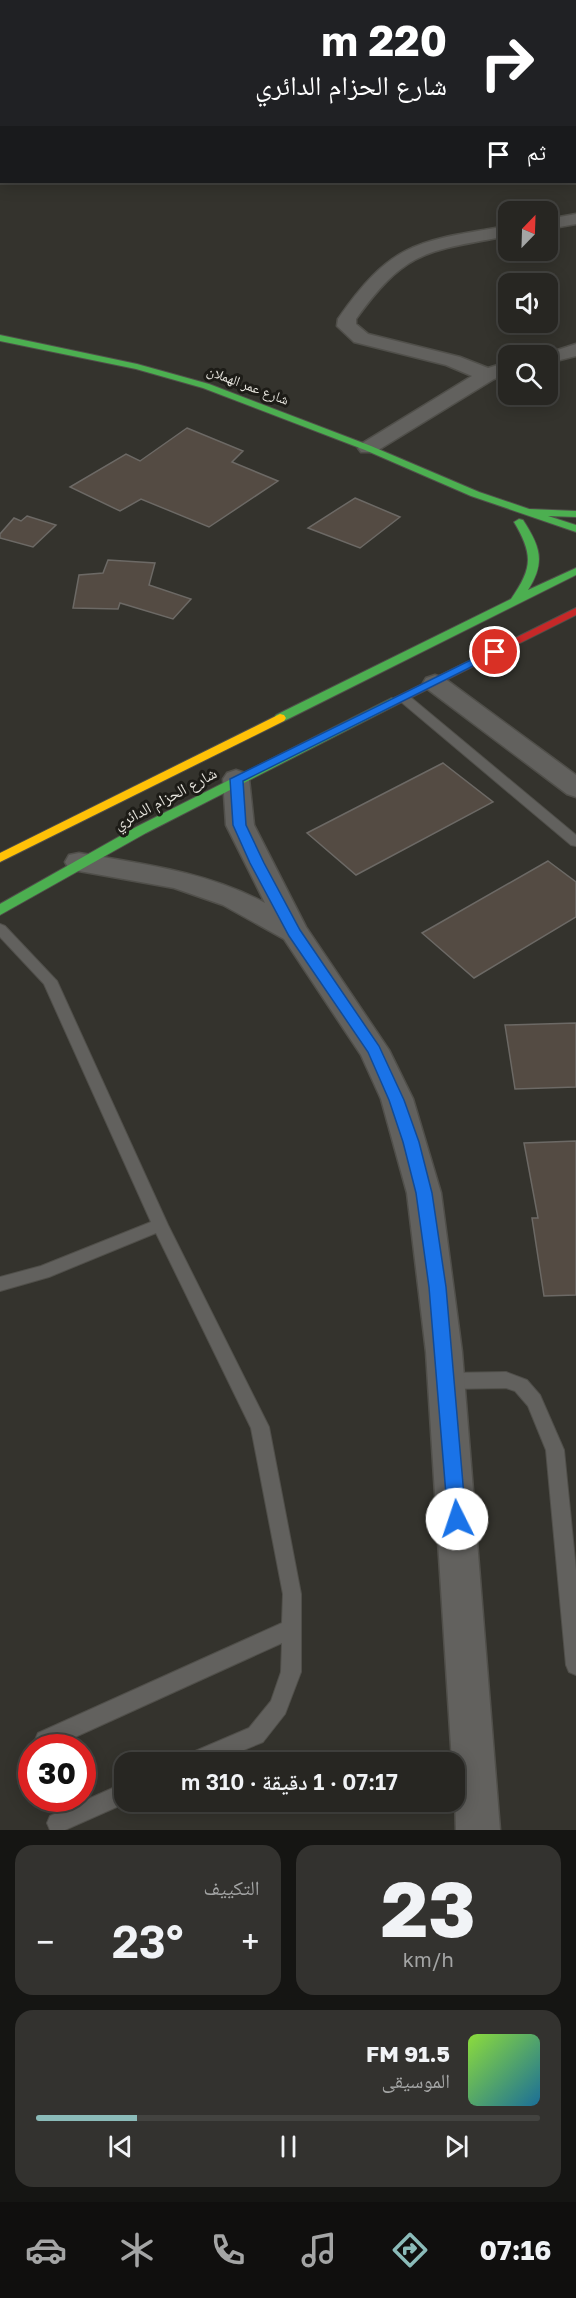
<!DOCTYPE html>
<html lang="ar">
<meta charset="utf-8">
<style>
body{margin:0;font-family:"Golos Text","Noto Naskh Arabic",sans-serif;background:#33322f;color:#f1f3f6;direction:rtl;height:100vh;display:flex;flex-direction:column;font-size:22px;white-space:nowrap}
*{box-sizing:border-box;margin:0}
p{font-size:20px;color:#a4a5a5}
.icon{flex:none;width:33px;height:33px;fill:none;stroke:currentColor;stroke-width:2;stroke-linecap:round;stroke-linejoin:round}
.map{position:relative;height:1830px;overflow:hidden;direction:ltr}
.sheet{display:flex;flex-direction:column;gap:15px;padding:15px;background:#151513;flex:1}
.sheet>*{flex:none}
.top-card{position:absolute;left:0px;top:0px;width:576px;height:183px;box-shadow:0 3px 15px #0003,0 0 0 2px #434340;direction:rtl;background:#202124;color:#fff;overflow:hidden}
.needle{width:39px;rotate:23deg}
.tools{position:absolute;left:498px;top:201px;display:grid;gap:12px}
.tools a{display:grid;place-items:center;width:60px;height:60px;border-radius:12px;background:#272622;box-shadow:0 3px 15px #0003,0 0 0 2px #434340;font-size:30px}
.speed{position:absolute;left:18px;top:1734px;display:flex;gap:12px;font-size:30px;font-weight:700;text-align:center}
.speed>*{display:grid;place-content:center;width:78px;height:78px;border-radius:50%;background:#272622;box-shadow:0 3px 15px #0003,0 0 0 2px #434340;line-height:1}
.speed .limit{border:9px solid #d22;background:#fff;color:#111}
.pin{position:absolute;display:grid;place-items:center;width:51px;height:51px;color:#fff;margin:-26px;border:3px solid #fff;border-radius:50%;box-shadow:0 2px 6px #0007}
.me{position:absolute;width:66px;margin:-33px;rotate:356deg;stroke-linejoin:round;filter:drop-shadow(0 0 4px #0008)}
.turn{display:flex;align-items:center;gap:21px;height:126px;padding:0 30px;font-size:27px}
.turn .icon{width:78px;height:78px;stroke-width:2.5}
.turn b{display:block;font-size:42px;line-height:51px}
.then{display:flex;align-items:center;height:57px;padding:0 30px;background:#0003;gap:12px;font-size:22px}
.big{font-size:45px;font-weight:600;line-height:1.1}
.sheet .widget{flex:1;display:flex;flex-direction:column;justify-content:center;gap:9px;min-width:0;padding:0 21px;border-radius:18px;background:#33322f}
.sheet .dial{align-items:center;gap:0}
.dial b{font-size:78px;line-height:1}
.song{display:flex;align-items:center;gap:18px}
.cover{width:72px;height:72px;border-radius:9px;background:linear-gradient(135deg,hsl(90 70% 55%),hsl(200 70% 35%))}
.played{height:6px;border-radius:3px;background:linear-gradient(90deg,#8bbbb9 20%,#434340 20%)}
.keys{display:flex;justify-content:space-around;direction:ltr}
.heat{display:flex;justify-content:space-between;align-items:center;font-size:33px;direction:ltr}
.sheet .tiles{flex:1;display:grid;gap:15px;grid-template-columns:1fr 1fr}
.widget:last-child{grid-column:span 2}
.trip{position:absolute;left:114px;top:1752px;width:351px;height:60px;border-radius:18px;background:#272622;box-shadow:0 3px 15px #0003,0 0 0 2px #434340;font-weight:600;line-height:60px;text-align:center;direction:rtl}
.dock{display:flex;height:96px;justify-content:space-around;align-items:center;background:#100f0e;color:#a4a5a5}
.dock .icon{width:42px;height:42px}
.dock .active{color:#8bbbb9}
.dock b{font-size:27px;color:#f1f3f6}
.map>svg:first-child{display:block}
.building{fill:#544b43;stroke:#6c6965;stroke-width:1.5}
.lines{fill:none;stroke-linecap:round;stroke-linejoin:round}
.lane-casing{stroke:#504f4a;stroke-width:2}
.street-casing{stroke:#504f4a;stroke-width:3}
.fast-casing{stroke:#504f4a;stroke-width:2}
.slow-casing{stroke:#504f4a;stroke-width:2}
.jam-casing{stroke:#504f4a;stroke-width:2}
.lane{fill:#62615e;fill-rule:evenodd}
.street{fill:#62615e;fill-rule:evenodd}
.fast{fill:#4caf50;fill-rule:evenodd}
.slow{fill:#ffc107;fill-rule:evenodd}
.jam{fill:#c62828;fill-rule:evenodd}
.route{fill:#1a73e8;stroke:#114b97;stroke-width:1.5}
.labels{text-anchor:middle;stroke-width:6;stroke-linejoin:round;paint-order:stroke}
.far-street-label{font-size:14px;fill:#e6e4dd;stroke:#1d1c17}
.street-label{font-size:16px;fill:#e6e4dd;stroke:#1d1c17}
</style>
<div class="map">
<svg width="576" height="1830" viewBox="0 0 576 1830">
<rect width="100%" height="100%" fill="#34332d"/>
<path class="building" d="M187,428L243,451L232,462L278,481L209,527L141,499L120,511L70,487L126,454L140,461Z
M355,498L400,517L360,548L308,528Z
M27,516L56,525L33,547L0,538V534L14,518L21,521Z
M108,560L155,563L149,585L191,599L173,619L120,603L118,609L73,608L79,575L103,573Z
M443,763L493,802L356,875L307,833Z
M548,861L576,882V917L474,978L422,933Z
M576,1023V1087L515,1089L505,1025Z
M576,1141V1295L544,1296L532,1218H538L524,1143Z"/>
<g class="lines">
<g class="lane-casing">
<path id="lane" d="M516,0H522V2H516Z
M0,16H2V20H0Z
M404,694L408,695L576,835V846L571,845L400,701L398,698Z
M0,924L5,926L57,981L168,1225L269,1427L301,1594V1672L285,1714L263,1742L215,1762H183L186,1755L249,1728L271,1701L281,1672L282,1643L51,1748L38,1747L35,1740L38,1733L282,1623L283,1594L251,1428L156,1233L49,1277L0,1291V1277L41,1266L151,1222L44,984L0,937Z
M506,1372L527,1380L540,1395L564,1450L576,1570V1675L569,1672L566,1665L546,1450L528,1406L515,1391L506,1388L447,1389L441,1386L438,1381L441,1376L447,1373Z
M124,1783V1802H128L65,1830H50L47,1823L50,1816Z"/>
</g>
<g class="street-casing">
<path id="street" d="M80,0H94L79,2Z
M249,0H263V2H249Z
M574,21H576V29H574Z
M574,97H576V107H574Z
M576,214V224L548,229V219Z
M508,226V236C428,251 406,249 356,319V324L368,334L460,357L488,368L508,362V374L494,379L375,452H361L358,448L361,444L472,376L446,365L354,342L337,326L338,319C392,241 419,241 508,226Z
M576,344V356L548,363V356H539Z
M435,675L444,678L576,775V797L567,794L426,688L423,683L426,678Z
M236,770L245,773L249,779L254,825L306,927L389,1050L413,1099L441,1193L462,1352L500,1830H456L454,1762H452L426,1352L407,1193L381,1099L361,1055L284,939L223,905L174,888L79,871L69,869L65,862L69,855L79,853C143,864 208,872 265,903L226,825L223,779L227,773Z"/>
</g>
<g class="fast-casing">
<path id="fast" d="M0,335L137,364L209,384L371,446L479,492L529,509L576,511V517L548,516L576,525V532L471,496L365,450L203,388L136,369L0,341Z
M519,519L523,520C540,546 546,562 528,590L576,568V575L284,721H276L274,718L276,715L511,599C533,568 533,554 514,522Z
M392,698L398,702L396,705L146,833L0,915V904L136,827Z"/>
</g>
<g class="slow-casing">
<path id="slow" d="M280,714L284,715L286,718L284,721L0,862V853Z"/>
</g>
<g class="jam-casing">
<path id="jam" d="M576,608V615L396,705H388L386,702Z"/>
</g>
<use href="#lane" class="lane"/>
<use href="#street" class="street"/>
<use href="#fast" class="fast"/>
<use href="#slow" class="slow"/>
<use href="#jam" class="jam"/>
</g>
<path class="route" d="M491,650L501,652L243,781L246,825L264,863L300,930L379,1046L404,1100L419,1142L432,1193L446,1287L466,1519L463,1525L457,1528L450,1525L448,1519L429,1287L416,1193L403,1142L389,1100L368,1052L289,936L250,863L233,825L230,779Z"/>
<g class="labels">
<g class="far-street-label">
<text transform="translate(248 385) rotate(21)" y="5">شارع عمر الهملان</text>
</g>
<g class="street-label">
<text transform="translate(165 798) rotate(-28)" y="6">شارع الحزام الدائري</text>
</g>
</g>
</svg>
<div class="tools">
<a><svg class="needle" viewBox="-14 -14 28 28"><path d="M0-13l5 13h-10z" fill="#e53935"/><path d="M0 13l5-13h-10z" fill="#a4a5a5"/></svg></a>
<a><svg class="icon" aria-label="sound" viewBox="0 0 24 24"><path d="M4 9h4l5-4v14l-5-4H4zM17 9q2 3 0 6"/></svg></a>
<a><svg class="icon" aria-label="search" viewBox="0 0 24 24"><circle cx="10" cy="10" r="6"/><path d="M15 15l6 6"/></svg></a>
</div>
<div class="speed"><div class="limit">30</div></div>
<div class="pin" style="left:495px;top:652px;background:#d93025"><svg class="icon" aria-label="arrive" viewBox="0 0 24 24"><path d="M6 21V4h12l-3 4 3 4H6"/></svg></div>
<svg class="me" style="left:457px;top:1519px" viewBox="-20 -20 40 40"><circle r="19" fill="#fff"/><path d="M0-13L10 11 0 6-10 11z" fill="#1a73e8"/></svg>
<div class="trip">07:17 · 1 دقيقة · 310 m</div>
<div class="top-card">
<div class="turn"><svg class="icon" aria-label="right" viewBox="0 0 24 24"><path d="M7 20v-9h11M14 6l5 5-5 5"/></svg><div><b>220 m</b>شارع الحزام الدائري</div></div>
<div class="then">ثم<svg class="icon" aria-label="arrive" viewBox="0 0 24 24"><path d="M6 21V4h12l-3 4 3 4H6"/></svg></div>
</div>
</div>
<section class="sheet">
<div class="tiles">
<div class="widget dial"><b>23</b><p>km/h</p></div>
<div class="widget"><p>التكييف</p>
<div class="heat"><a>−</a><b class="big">23°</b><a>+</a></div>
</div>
<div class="widget">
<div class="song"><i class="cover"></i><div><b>91.5 FM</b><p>الموسيقى</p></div></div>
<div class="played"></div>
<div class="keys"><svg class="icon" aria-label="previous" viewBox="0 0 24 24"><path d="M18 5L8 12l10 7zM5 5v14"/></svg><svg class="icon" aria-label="pause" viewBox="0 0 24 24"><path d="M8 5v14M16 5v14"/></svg><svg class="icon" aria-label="next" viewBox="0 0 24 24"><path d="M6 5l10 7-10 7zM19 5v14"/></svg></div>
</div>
</div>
</section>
<nav class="dock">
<b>07:16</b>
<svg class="icon active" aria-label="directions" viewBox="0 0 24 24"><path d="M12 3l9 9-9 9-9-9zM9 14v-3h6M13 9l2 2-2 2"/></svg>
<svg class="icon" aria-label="music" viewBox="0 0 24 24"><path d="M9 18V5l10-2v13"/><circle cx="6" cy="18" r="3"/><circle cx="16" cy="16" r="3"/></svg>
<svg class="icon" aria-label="phone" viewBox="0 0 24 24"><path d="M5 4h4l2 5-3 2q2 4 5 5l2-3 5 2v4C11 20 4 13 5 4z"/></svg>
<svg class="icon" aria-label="climate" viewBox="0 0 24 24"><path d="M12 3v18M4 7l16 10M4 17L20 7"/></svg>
<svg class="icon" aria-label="car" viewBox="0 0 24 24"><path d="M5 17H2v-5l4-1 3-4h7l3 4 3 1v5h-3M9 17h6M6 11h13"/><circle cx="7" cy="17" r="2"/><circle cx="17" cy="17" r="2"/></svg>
</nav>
